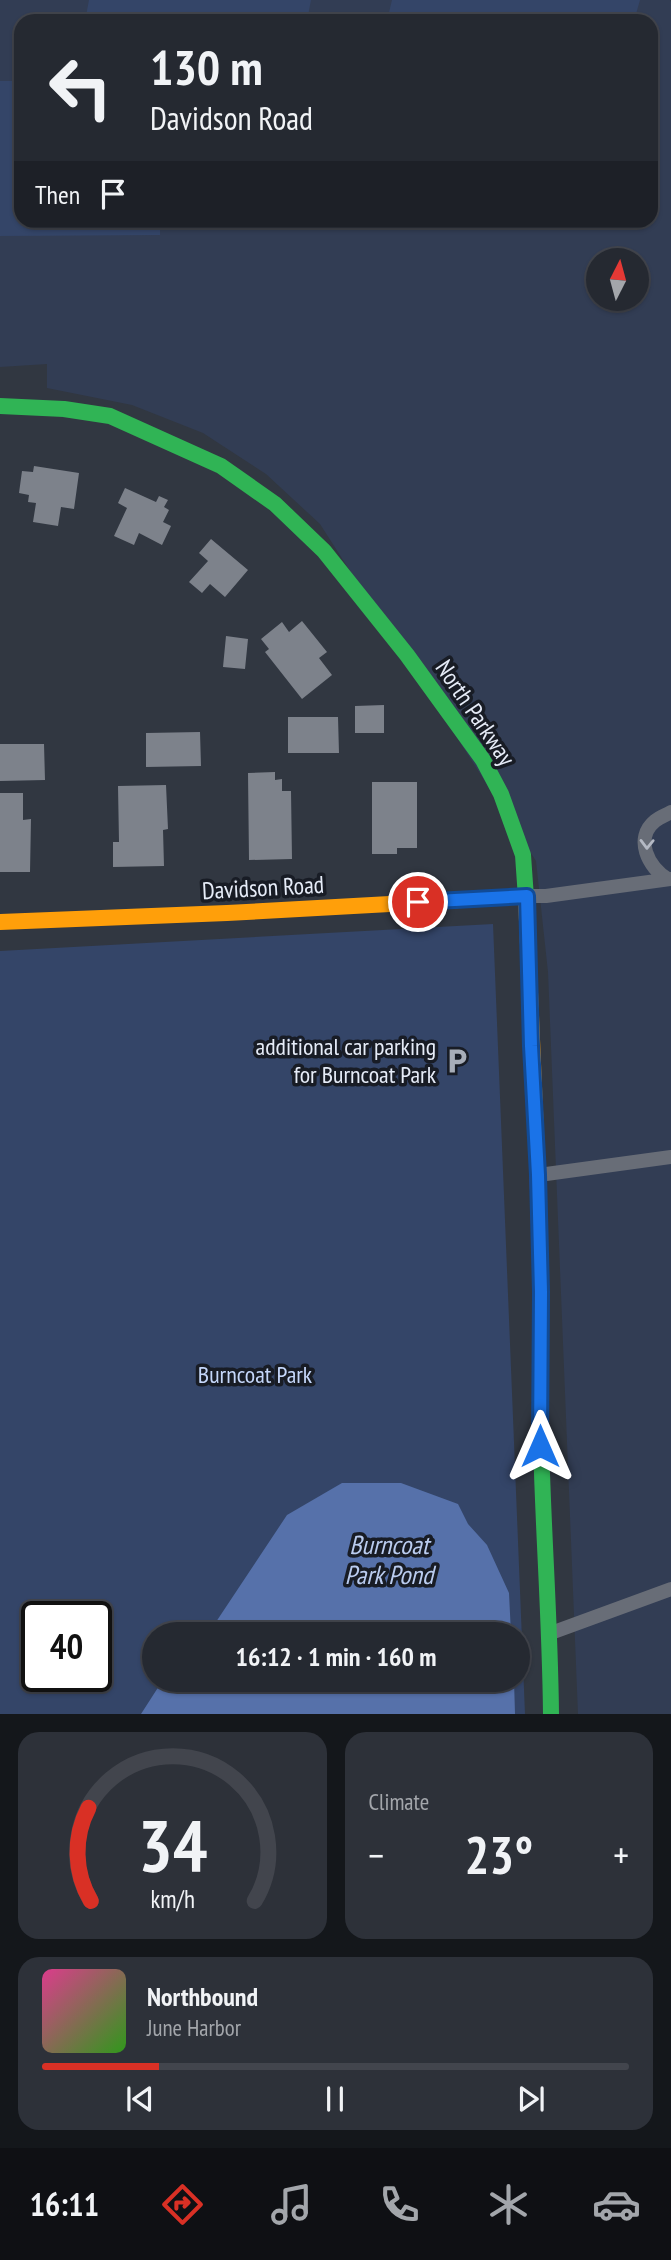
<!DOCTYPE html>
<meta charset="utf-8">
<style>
body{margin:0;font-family:"PT Sans Narrow",sans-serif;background:#2d3139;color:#f1f3f6;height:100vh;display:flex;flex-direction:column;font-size:26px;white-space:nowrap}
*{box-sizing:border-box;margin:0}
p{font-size:23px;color:#a3a6ab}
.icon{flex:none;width:38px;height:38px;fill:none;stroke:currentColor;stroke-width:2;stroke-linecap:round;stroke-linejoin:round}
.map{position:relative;height:1714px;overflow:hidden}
.sheet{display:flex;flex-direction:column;gap:18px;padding:18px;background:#14171b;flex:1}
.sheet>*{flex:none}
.guide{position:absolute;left:14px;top:14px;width:644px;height:214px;border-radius:21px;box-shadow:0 2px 5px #0004,0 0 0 2px #42454d;background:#252931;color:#f1f3f6;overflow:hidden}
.needle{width:46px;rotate:6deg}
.fabs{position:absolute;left:586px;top:248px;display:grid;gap:14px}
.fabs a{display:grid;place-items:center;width:63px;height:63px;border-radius:50%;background:#252931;box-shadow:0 2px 5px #0004,0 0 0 2px #42454d;font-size:35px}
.speed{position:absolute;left:21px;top:1601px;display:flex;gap:14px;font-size:35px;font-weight:700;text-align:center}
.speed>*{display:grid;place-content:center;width:91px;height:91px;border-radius:50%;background:#252931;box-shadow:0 2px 5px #0004,0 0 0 2px #42454d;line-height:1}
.speed .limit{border:4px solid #111;border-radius:10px;background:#fff;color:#111}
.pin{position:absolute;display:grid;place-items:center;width:60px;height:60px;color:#fff;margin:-30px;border:4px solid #fff;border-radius:50%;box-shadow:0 2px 7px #0007}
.me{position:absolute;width:77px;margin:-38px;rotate:0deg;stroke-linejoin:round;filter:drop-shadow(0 0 5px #0008)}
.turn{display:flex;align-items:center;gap:24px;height:147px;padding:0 21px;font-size:32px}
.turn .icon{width:91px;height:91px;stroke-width:2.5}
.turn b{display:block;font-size:49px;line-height:60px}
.then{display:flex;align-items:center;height:66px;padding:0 21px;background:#0003;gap:14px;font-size:26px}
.big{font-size:52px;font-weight:600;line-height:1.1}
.sheet .tile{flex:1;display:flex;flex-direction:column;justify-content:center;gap:10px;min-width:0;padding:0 24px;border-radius:21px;background:#2d3139}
.sheet .dial{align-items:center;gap:0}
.dial svg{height:182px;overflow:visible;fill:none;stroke:#42454d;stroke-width:7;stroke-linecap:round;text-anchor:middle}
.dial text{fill:#f1f3f6;stroke:none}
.song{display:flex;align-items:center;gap:21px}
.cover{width:84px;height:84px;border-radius:10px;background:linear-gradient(135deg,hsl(330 70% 55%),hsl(110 70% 35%))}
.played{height:7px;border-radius:4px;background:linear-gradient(90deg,#d93025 20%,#42454d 20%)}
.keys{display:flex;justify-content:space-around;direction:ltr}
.heat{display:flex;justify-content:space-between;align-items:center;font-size:38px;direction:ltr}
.sheet .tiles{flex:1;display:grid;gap:18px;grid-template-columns:1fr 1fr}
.tile:last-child{grid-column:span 2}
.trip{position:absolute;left:142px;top:1622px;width:388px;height:70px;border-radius:35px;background:#252931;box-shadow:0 2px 5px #0004,0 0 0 2px #42454d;font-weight:600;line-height:70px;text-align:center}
.menu{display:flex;height:112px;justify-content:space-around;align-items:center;background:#0f1014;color:#a3a6ab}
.menu .icon{width:49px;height:49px}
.menu .selected{color:#d93025}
.menu b{font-size:32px;color:#f1f3f6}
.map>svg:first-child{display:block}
.built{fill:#323d54;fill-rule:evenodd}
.green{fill:#344568;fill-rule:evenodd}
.water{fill:#5671aa}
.building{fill:#7d828b}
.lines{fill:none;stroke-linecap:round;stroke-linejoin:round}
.lane{stroke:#686d77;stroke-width:14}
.fast{stroke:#30b455;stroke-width:16}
.slow{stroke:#ff9f0a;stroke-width:16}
.jam{stroke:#e5322d;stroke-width:16}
.oneway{stroke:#b4b9c4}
.route-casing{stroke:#114b97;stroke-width:18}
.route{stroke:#1a73e8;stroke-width:12}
.labels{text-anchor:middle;stroke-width:7;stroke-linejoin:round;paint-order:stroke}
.street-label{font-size:24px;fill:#e6ecf8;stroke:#181c25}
.poi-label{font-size:24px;fill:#e6ecf8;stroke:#181c25;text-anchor:end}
.park-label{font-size:24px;fill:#c5d7fa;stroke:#181c25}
.water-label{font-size:26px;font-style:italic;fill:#baccef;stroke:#181c25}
</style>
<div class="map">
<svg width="671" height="1714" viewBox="0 0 671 1714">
<rect width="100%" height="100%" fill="#313741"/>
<path class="built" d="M0,0H670L671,2V1714H578L548,972L536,861L320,524L266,474L203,433L132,405L47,388V364L0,367ZM21,21H651V220H21ZM598,261H637V299H598Z"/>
<path class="green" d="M89,0H311L307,21H85Z
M392,0H640L634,21H387Z
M0,81H21V220L160,221V235L0,236Z
M493,924L525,1714H0V951ZM37,1617H96V1676H37ZM154,1634H518V1680H154Z"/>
<path class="water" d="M342,1483H401L458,1504L468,1524L487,1545L509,1593L511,1634H208L287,1515Z
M166,1680H514L515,1714H141L159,1686Z"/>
<path class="building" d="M34,466L79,473L74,509L61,507L58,526L33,522L36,503L28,502L29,495L19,493L22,471L33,472Z
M125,488L156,502L159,496L168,500L164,507L169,510L163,522L171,526L162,545L139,533L134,545L114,536L127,508L118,503Z
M211,539L248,570L225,597L210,584L202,593L189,582L208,561L199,553Z
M302,621L327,652L319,658L332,675L302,699L265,652L269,649L261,639L282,622L289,632Z
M226,636L248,639L245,669L223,667Z
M384,705V733H355V706Z
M288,717H338L339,753H288Z
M200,732L201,766L146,767V733Z
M0,744H44L45,780L0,781Z
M275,772V780L282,779V791H291L292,859L249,860L248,773Z
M372,782H417V848H397V854H372Z
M166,785L168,829L163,830L164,866L113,867V842H119L118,786Z
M0,793H23V820L31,819L30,872H0Z"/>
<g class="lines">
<path class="lane" d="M668,879C648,868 634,838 655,821C660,817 666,815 671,812
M529,896H546L671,879
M539,1175L671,1157
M551,1633L671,1589"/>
<path class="fast" d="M0,406L64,409L110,416L221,466L275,504L324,551L407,655L483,760L501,794L523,855L526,898
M426,902L527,896
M540,1383C540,1493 550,1604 551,1714"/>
<path class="slow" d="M526,898L537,1157
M0,922L227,913L426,902"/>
<path class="jam" d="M537,1157L541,1292L540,1383"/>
</g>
<defs><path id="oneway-chevron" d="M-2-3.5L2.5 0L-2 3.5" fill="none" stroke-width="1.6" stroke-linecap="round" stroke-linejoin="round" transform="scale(1.75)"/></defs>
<use class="oneway" href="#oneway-chevron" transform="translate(647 844) rotate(91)"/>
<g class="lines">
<g class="route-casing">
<path id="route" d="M418,902L527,896L531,1046L538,1175L541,1292L540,1446"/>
</g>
<use href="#route" class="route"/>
</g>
<defs>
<g id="parking-bare" transform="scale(2.1)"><path d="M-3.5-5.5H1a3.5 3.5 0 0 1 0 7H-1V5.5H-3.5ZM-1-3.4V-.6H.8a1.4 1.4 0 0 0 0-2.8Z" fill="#a7adb8" stroke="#181c25" stroke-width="2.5" paint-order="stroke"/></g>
</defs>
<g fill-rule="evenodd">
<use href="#parking-bare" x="457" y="1061"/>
</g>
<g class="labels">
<g class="street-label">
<text transform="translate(475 713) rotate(56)" y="8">North Parkway</text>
<text transform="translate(263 888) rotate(-3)" y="8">Davidson Road</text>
</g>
<g class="poi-label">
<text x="436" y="1055">additional car parking<tspan x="436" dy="28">for Burncoat Park</tspan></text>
</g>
<g class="park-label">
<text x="255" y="1383">Burncoat Park</text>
</g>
<g class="water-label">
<text x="389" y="1554">Burncoat<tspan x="389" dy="30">Park Pond</tspan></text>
</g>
</g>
</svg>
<div class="fabs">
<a><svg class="needle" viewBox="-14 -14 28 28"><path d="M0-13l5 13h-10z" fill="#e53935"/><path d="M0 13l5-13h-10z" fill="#a3a6ab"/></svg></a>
</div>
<div class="speed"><div class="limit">40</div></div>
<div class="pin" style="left:418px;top:902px;background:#d93025"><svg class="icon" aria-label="arrive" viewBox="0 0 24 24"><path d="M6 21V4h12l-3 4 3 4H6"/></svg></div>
<svg class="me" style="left:540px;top:1446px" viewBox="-20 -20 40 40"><path d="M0-17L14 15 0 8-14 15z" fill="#1a73e8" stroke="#fff" stroke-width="4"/></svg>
<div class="trip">16:12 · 1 min · 160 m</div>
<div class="guide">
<div class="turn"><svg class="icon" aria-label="left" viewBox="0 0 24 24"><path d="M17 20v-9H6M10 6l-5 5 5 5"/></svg><div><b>130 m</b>Davidson Road</div></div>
<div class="then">Then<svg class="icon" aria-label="arrive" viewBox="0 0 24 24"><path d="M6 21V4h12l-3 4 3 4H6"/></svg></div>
</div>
</div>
<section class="sheet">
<div class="tiles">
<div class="tile dial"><svg viewBox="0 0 100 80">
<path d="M14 69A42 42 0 1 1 86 69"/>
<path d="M14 69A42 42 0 0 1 13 28" stroke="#d93025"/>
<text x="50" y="56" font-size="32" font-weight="700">34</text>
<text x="50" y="72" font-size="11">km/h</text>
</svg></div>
<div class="tile"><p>Climate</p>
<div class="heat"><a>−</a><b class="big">23°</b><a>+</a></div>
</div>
<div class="tile">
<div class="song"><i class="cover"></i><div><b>Northbound</b><p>June Harbor</p></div></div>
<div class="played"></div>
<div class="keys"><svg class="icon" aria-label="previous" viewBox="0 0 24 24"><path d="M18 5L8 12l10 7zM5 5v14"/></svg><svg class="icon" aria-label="pause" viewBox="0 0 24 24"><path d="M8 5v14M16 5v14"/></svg><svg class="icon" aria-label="next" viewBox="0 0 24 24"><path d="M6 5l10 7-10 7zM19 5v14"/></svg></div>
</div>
</div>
</section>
<nav class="menu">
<b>16:11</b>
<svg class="icon selected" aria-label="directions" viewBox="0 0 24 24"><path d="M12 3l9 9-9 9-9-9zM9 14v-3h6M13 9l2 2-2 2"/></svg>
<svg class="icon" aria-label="music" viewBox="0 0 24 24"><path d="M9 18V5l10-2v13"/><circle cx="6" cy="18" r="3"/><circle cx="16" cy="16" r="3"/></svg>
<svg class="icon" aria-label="phone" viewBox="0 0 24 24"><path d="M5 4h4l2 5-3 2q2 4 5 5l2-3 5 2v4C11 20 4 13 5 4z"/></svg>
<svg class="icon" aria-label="climate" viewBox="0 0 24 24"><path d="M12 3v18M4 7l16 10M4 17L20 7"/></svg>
<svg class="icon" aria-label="car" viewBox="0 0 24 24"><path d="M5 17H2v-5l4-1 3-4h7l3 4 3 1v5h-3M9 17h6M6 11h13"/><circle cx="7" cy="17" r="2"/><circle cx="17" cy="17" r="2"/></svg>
</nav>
